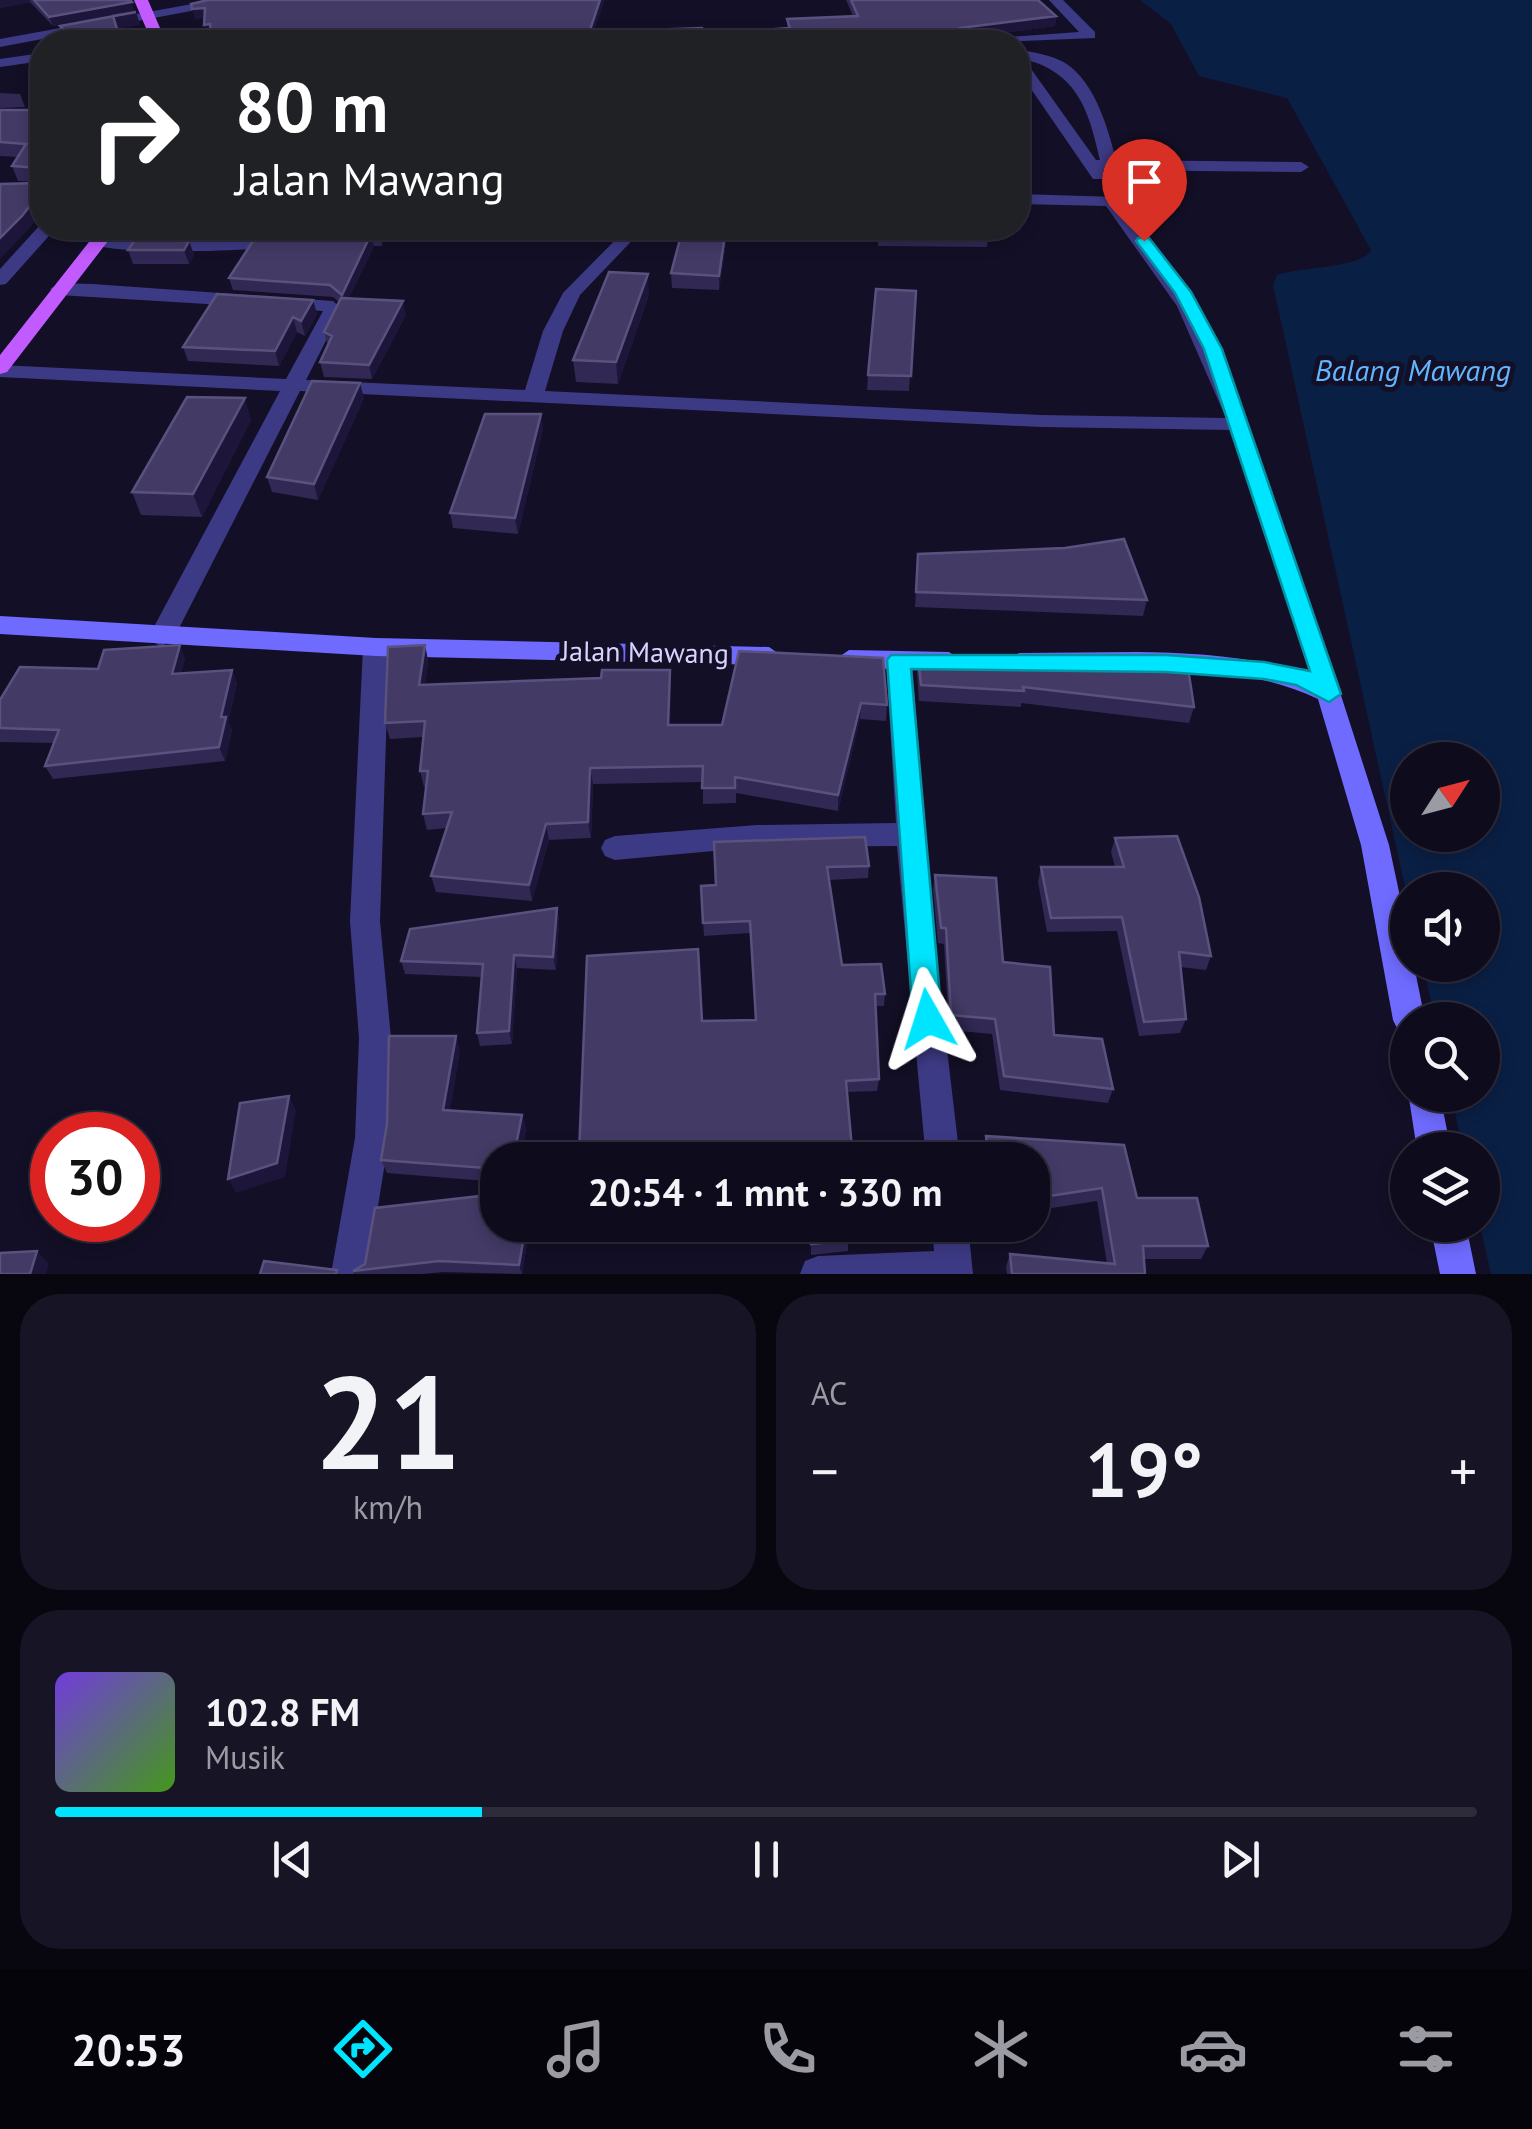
<!DOCTYPE html>
<html lang="id">
<meta charset="utf-8">
<style>
body{margin:0;font-family:"PT Sans",sans-serif;background:#171425;color:#f1f3f6;height:100vh;display:flex;flex-direction:column;font-size:38px;white-space:nowrap}
*{box-sizing:border-box;margin:0}
p{font-size:32px;color:#9b9ba3}
.icon{flex:none;width:55px;height:55px;fill:none;stroke:currentColor;stroke-width:2;stroke-linecap:round;stroke-linejoin:round}
.map{position:relative;height:1274px;overflow:hidden}
.panel{display:flex;flex-direction:column;gap:20px;padding:20px;background:#08060f;flex:1}
.panel>*{flex:none}
.guide{position:absolute;left:30px;top:30px;width:1000px;height:210px;border-radius:40px;box-shadow:0 5px 15px #0003,0 0 0 2px #2e2b3b;background:#202124;color:#fff;overflow:hidden}
.needle{width:65px;rotate:54deg}
.controls{position:absolute;left:1390px;top:742px;display:grid;gap:20px}
.controls a{display:grid;place-items:center;width:110px;height:110px;border-radius:50%;background:#0e0b1c;box-shadow:0 5px 15px #0003,0 0 0 2px #2e2b3b;font-size:50px}
.speed{position:absolute;left:30px;top:1112px;display:flex;gap:20px;font-size:50px;font-weight:700;text-align:center}
.speed>*{display:grid;place-content:center;width:130px;height:130px;border-radius:50%;background:#0e0b1c;box-shadow:0 5px 15px #0003,0 0 0 2px #2e2b3b;line-height:1}
.speed .limit{border:15px solid #d22;background:#fff;color:#111}
.pin{position:absolute;display:grid;place-items:center;width:85px;height:85px;color:#fff;margin:-102px -42px;border-radius:50% 50% 50% 0;rotate:-45deg;box-shadow:0 0 10px #0007}
.pin .icon{rotate:45deg}
.me{position:absolute;width:110px;margin:-55px;rotate:354deg;stroke-linejoin:round;filter:drop-shadow(0 0 8px #0008)}
.turn{display:flex;align-items:center;gap:35px;height:210px;padding:0 40px;font-size:45px}
.turn .icon{width:130px;height:130px;stroke-width:2.5}
.turn b{display:block;font-size:70px;line-height:85px}
.big{font-size:75px;font-weight:800;line-height:1.1}
.panel .widget{flex:1;display:flex;flex-direction:column;justify-content:center;gap:15px;min-width:0;padding:0 35px;border-radius:40px;background:#171425}
.panel .dial{align-items:center;gap:0}
.dial b{font-size:130px;line-height:1}
.song{display:flex;align-items:center;gap:30px}
.cover{width:120px;height:120px;border-radius:15px;background:linear-gradient(135deg,hsl(260 70% 55%),hsl(100 70% 35%))}
.played{height:10px;border-radius:5px;background:linear-gradient(90deg,#00e5ff 30%,#2e2b3b 30%)}
.keys{display:flex;justify-content:space-around;direction:ltr}
.heat{display:flex;justify-content:space-between;align-items:center;font-size:55px;direction:ltr}
.panel .tiles{flex:1;display:grid;gap:20px;grid-template-columns:1fr 1fr}
.widget:last-child{grid-column:span 2}
.trip{position:absolute;left:480px;top:1142px;width:570px;height:100px;border-radius:40px;background:#0e0b1c;box-shadow:0 5px 15px #0003,0 0 0 2px #2e2b3b;font-weight:800;line-height:100px;text-align:center}
.dock{display:flex;height:160px;justify-content:space-around;align-items:center;background:#06040b;color:#9b9ba3}
.dock .icon{width:70px;height:70px}
.dock .selected{color:#00e5ff}
.dock b{font-size:45px;color:#f1f3f6}
.map>svg:first-child{display:block}
.water{fill:#0a1f44;fill-rule:evenodd}
.lines{fill:none;stroke-linecap:round;stroke-linejoin:round}
.street{fill:#3d3a85;fill-rule:evenodd}
.secondary{fill:#6f6bff;fill-rule:evenodd}
.primary{fill:#c25bff;fill-rule:evenodd}
.wall{fill:#312854}
.shaded-wall{fill:#1d163a}
.building{fill:#433a66;stroke:#5a527e;stroke-width:2.5}
.route{fill:#00e5ff;stroke:#0095a6;stroke-width:2.5}
.labels{text-anchor:middle;stroke-width:10;stroke-linejoin:round;paint-order:stroke}
.street-label{font-size:28px;fill:#d9d4ff;stroke:#130f26}
.water-label{font-size:30px;font-style:italic;fill:#62b6ff;stroke:#130f26}
</style>
<div class="map">
<svg width="1532" height="1274" viewBox="0 0 1532 1274">
<rect width="100%" height="100%" fill="#130f26"/>
<path class="water" d="M1140,0H1532V1274H1491L1480,1225L1482,1150H1463L1451,1095H1482V1020H1435L1423,965H1482V890H1408L1407,896L1273,285L1277,275C1299,267 1363,268 1371,250L1287,98L1199,76L1171,24ZM1408,760H1482V835H1408Z"/>
<g class="lines">
<path class="street" d="M214,0H249L0,47V39Z
M1049,0H1063L1095,32V38L1001,42L1007,37L1079,32Z
M1018,49C1031,52 1045,54 1057,59C1093,73 1108,128 1116,160L1301,162L1309,167L1301,172L1103,170L1105,179H1093L1018,70ZM1024,59C1078,73 1089,111 1100,160H1096Z
M42,53V61L0,67V59Z
M1018,194L1117,197L1180,281L1223,358L1342,693L1338,700H1320L1316,693L1231,430L1041,427L300,391L174,638L161,647L148,638L280,391L0,377V365L286,379L323,311L59,295L50,289L59,283L92,284L333,301L342,309L306,380L525,390L543,331L563,293L627,228H644L580,295L563,331L545,391L1041,415L1226,418L1177,306L1106,206L1018,204Z
M41,224L56,228L6,284L0,285V269Z
M287,236L293,237V245C263,251 108,257 88,242L97,237L138,241Z
M376,638L389,647L380,921L391,1038L389,1138L367,1274H331L355,1138L359,1038L350,921L363,647Z
M899,652L912,661L931,913L960,1160H926L897,846L757,847L615,860L605,856L601,848L605,840L615,836L757,825L896,823L886,661Z
M932,1225H968L973,1274H800L805,1261L818,1256L934,1251Z"/>
<path class="secondary" d="M0,616L376,638L769,647L782,656L769,665L376,656L0,634Z
M849,650L949,652L962,661L949,670L849,668L836,659Z
M1136,652C1206,653 1273,657 1338,686L1389,845L1408,934V965H1414L1425,1020H1408V1034L1398,1030L1393,1020L1361,845L1318,699C1227,656 1116,671 1019,671L1006,662L1019,653Z
M1408,1092L1440,1095L1451,1150H1417Z
M1430,1225H1466L1476,1274H1440Z"/>
<path class="primary" d="M134,0H148L166,42H152Z
M100,228H118L7,372L0,374V355Z"/>
</g>
<path class="wall" d="M0,0H130L134,11L53,26L30,2L0,8Z
M846,0H1038L1056,16L1055,26L967,38L703,34L787,28V19L853,16Z
M140,24L117,29L121,42H68L65,39L60,26Z
M42,87V211L27,231L39,182L18,181L12,166L18,157L0,156V110H37L39,103L36,94Z
M0,93L20,94L25,107L0,108Z
M142,228H223L219,234L146,237Z
M309,228H395H387L382,246H374L349,298L406,315L372,379L324,377L320,362L328,346L324,332L339,302L333,297L233,290L229,278L316,235L310,231Z
M683,228H728L719,290L672,288L671,273Z
M878,228H988V233L987,247L878,246Z
M189,241L194,255L189,264H133L128,250Z
M916,291L909,391L867,390L868,375Z
M649,295L618,384L576,382L573,360Z
M313,300L317,314L305,336L297,332L279,366L188,361L183,347Z
M364,398L318,500L272,492L267,477Z
M541,414L543,429L518,534L453,528L450,513Z
M251,420L202,517L141,515L132,492Z
M918,554L1147,600L1143,616L915,607Z
M425,645L428,661L425,684L601,678L670,670V725H722L739,651L887,705L886,721L860,719L838,811L736,793V803L703,804V782L593,784L591,838L549,840L532,901L436,892L431,876L447,828L427,830L423,814L426,787H424L420,771L423,737L390,739L385,723Z
M918,656L1194,707L1189,723L1021,703V707L919,701L917,672Z
M185,658L181,673L232,670L237,683L228,722L232,730L225,761L53,779L45,766L54,743L0,742V700Z
M1115,838L1211,956L1206,970L1180,967L1186,1019L1180,1033L1139,1036L1117,931L1047,932L1038,882L1041,867H1115L1111,852Z
M714,842L869,866L868,878L829,880L842,965L885,994L884,1006H875L879,1079L877,1091L847,1092L579,1154L702,1021L756,1020L750,933L704,936L701,886L716,885Z
M935,875L1003,962L1054,1035L1113,1089L1108,1103L1000,1090L992,1034L949,1030L944,944L938,943L933,890Z
M557,908L559,921L556,970L517,968L512,1044L480,1046L477,1033L481,977L405,974L401,961Z
M460,1050L450,1110L522,1115L526,1129L520,1160H498V1182L387,1173L381,1160Z
M986,1136L1137,1198L1208,1246L1201,1259H1144L1145,1274H1007L1006,1267L1010,1254L1107,1264L1097,1201L1039,1210L1032,1209V1160H984L983,1150Z
M498,1225H616L601,1227L529,1231L522,1274L443,1272L422,1274H354L353,1271Z
M699,1225H848V1251L811,1255V1240L762,1239Z"/>
<path class="shaded-wall" d="M0,0H30V2L0,8Z
M600,0H605L590,42H586Z
M132,2L134,11L53,26L49,17Z
M205,8L208,18L195,19L192,9Z
M136,12L140,24L117,29L113,16Z
M1056,16L1055,26L959,39L960,28Z
M210,24L213,35H207L204,25Z
M42,190V211L27,231L0,259V238Z
M382,228H387L382,246L380,234Z
M726,228H728L719,290V276Z
M371,234L374,246L345,307L342,295Z
M189,241L194,255L189,264L184,250Z
M648,274L649,295L618,384L616,362Z
M313,300L317,314L305,336L301,321Z
M403,301L406,315L372,379L369,365Z
M293,317L297,332L279,366L275,351Z
M360,383L364,398L318,500L314,484Z
M245,398L251,420L202,517L193,494Z
M541,414L543,429L518,534L515,518Z
M180,645L185,658L178,688L172,674Z
M425,645L428,661L423,701L419,685Z
M232,670L237,683L228,722L232,730L225,761L219,747L221,717Z
M670,670L671,686L670,741L668,725Z
M861,703L860,719L838,811V795Z
M590,768L593,784L591,838L588,822Z
M546,824L549,840L532,901L529,885Z
M557,908L559,921L556,970L553,957Z
M514,955L517,968L512,1044L509,1031Z
M456,1036L460,1050L448,1124L443,1110Z
M289,1096L296,1110L285,1177L236,1193L228,1179Z
M522,1115L526,1129L520,1160H513Z
M526,1225H528L529,1231L522,1274L519,1265Z
M37,1251L49,1264L46,1274H30Z"/>
<path class="building" d="M34,0H130L132,2L49,17Z
M208,0H600L586,42H212L210,24L204,25L205,8L192,9L191,4Z
M851,0H1038L1056,16L960,28L970,42H649L648,30L702,28L703,34L790,28L787,19L858,16Z
M136,12L113,16L121,42H74L73,39L60,26Z
M42,87V190L22,216L0,238V186L1,184L39,183V168L12,166L26,144L0,142V110H37L41,97L36,94Z
M322,228H382L380,234H371L342,295L330,285L229,278L253,241L318,234Z
M683,228H726L719,276L671,273Z
M879,228H988V233L879,232Z
M135,240L189,241L184,250H128Z
M609,272L648,274L616,362L573,360Z
M876,289L916,291L911,376L868,375Z
M217,294L313,300L301,321L293,317L275,351L183,347Z
M341,298L403,301L369,365L320,362L332,336L324,332Z
M312,381L360,383L314,484L267,477Z
M187,397L245,398L193,494L132,492Z
M485,414H541L515,518L450,513Z
M1124,539L1147,600L916,592L918,554L1065,548Z
M180,645L172,674L232,670L221,717H226L219,747L45,766L59,730L0,728V700L20,667L98,669L104,650Z
M425,645L419,685L601,678L602,670H670L668,725H722L739,651L883,658L887,705L861,703L838,795L735,777V788H702L703,766L590,768L588,822L546,824L529,885L431,876L452,812L423,814L428,771H420L425,721L385,723L388,647Z
M918,656L1188,668L1194,707L1023,687L1024,691L921,685Z
M1177,836L1199,897L1211,956L1179,952L1186,1019L1144,1022L1122,917L1051,918L1041,867H1124L1115,838Z
M865,837L869,866L827,867L842,965L881,964L885,994H875L879,1079L846,1081L853,1160H527V1156L579,1154L587,956L698,949L702,1021L756,1020L750,921L703,923L701,886L716,885L714,842Z
M935,875L996,878L1003,962L1050,967L1054,1035L1102,1039L1113,1089L1004,1076L995,1019L951,1015L946,928H941Z
M557,908L553,957L514,955L509,1031L477,1033L483,964L401,961L410,929Z
M389,1036H456L443,1110L522,1115L513,1160H498V1169L381,1160L387,1124Z
M289,1096L277,1163L228,1179L240,1103Z
M986,1136L1124,1145L1137,1198H1197L1208,1246H1143L1145,1274H1012L1010,1254L1115,1264L1102,1188L1043,1197L1032,1194V1160H989Z
M498,1194V1225H526L519,1265L439,1261L353,1271L365,1264L375,1208Z
M749,1225H848L849,1240L811,1244L812,1230L762,1228Z
M37,1251L30,1274H0V1253Z
M264,1261L337,1270L336,1274H260Z"/>
<path class="route" d="M1138,238H1149L1191,292L1222,349L1341,694L1329,702L1296,685L1264,679L1166,672L911,669L942,1019L938,1028L928,1032L917,1028L913,1019L887,660L891,655H1166L1264,662L1310,671L1204,349L1175,293L1136,241Z"/>
<g class="labels">
<g class="street-label">
<text transform="translate(645 652) rotate(1)" y="10">Jalan Mawang</text>
</g>
<g class="water-label">
<text x="1413" y="381">Balang Mawang</text>
</g>
</g>
</svg>
<div class="controls">
<a><svg class="needle" viewBox="-14 -14 28 28"><path d="M0-13l5 13h-10z" fill="#e53935"/><path d="M0 13l5-13h-10z" fill="#9b9ba3"/></svg></a>
<a><svg class="icon" aria-label="sound" viewBox="0 0 24 24"><path d="M4 9h4l5-4v14l-5-4H4zM17 9q2 3 0 6"/></svg></a>
<a><svg class="icon" aria-label="search" viewBox="0 0 24 24"><circle cx="10" cy="10" r="6"/><path d="M15 15l6 6"/></svg></a>
<a><svg class="icon" aria-label="layers" viewBox="0 0 24 24"><path d="M12 4l9 5-9 5-9-5zM3 14l9 5 9-5"/></svg></a>
</div>
<div class="speed"><div class="limit">30</div></div>
<div class="pin" style="left:1144px;top:241px;background:#d93025"><svg class="icon" aria-label="arrive" viewBox="0 0 24 24"><path d="M6 21V4h12l-3 4 3 4H6"/></svg></div>
<svg class="me" style="left:928px;top:1019px" viewBox="-20 -20 40 40"><path d="M0-17L14 15 0 8-14 15z" fill="#00e5ff" stroke="#fff" stroke-width="4"/></svg>
<div class="trip">20:54 · 1 mnt · 330 m</div>
<div class="guide">
<div class="turn"><svg class="icon" aria-label="right" viewBox="0 0 24 24"><path d="M7 20v-9h11M14 6l5 5-5 5"/></svg><div><b>80 m</b>Jalan Mawang</div></div>
</div>
</div>
<section class="panel">
<div class="tiles">
<div class="widget dial"><b>21</b><p>km/h</p></div>
<div class="widget"><p>AC</p>
<div class="heat"><a>−</a><b class="big">19°</b><a>+</a></div>
</div>
<div class="widget">
<div class="song"><i class="cover"></i><div><b>102.8 FM</b><p>Musik</p></div></div>
<div class="played"></div>
<div class="keys"><svg class="icon" aria-label="previous" viewBox="0 0 24 24"><path d="M18 5L8 12l10 7zM5 5v14"/></svg><svg class="icon" aria-label="pause" viewBox="0 0 24 24"><path d="M8 5v14M16 5v14"/></svg><svg class="icon" aria-label="next" viewBox="0 0 24 24"><path d="M6 5l10 7-10 7zM19 5v14"/></svg></div>
</div>
</div>
</section>
<nav class="dock">
<b>20:53</b>
<svg class="icon selected" aria-label="directions" viewBox="0 0 24 24"><path d="M12 3l9 9-9 9-9-9zM9 14v-3h6M13 9l2 2-2 2"/></svg>
<svg class="icon" aria-label="music" viewBox="0 0 24 24"><path d="M9 18V5l10-2v13"/><circle cx="6" cy="18" r="3"/><circle cx="16" cy="16" r="3"/></svg>
<svg class="icon" aria-label="phone" viewBox="0 0 24 24"><path d="M5 4h4l2 5-3 2q2 4 5 5l2-3 5 2v4C11 20 4 13 5 4z"/></svg>
<svg class="icon" aria-label="climate" viewBox="0 0 24 24"><path d="M12 3v18M4 7l16 10M4 17L20 7"/></svg>
<svg class="icon" aria-label="car" viewBox="0 0 24 24"><path d="M5 17H2v-5l4-1 3-4h7l3 4 3 1v5h-3M9 17h6M6 11h13"/><circle cx="7" cy="17" r="2"/><circle cx="17" cy="17" r="2"/></svg>
<svg class="icon" aria-label="filters" viewBox="0 0 24 24"><path d="M4 7h16M4 17h16"/><circle cx="9" cy="7" r="2"/><circle cx="15" cy="17" r="2"/></svg>
</nav>
